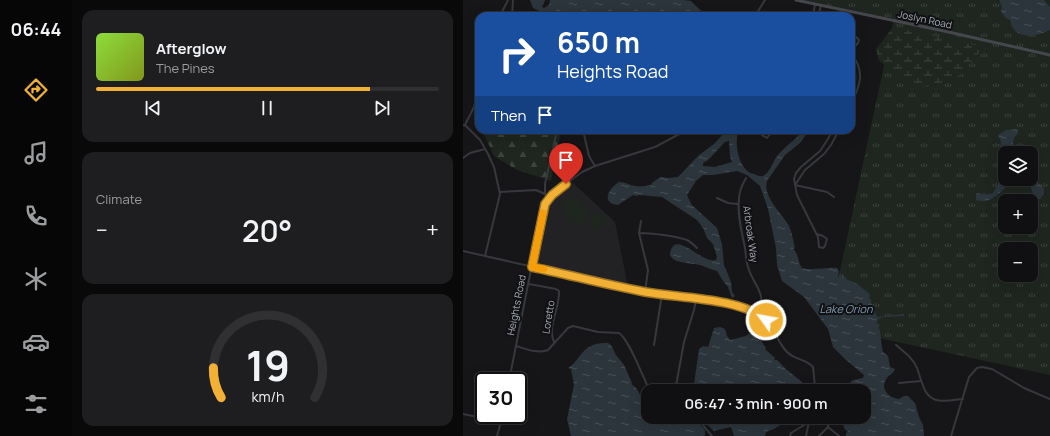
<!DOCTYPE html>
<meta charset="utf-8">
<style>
body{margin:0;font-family:Manrope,sans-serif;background:#1e1e20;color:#f1f3f6;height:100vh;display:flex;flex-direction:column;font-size:15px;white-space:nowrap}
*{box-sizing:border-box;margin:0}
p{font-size:13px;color:#9c9d9f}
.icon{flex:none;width:22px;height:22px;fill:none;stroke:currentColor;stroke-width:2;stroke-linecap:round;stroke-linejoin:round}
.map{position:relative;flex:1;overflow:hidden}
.side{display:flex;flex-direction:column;gap:10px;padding:10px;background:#09090a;width:391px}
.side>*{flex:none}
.hud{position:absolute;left:12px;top:12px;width:380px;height:122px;border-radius:12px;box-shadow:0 4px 16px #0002,0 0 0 1px #303032;background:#1a4fa0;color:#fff;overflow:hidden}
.tools{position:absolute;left:535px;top:146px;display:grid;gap:8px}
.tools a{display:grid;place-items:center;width:40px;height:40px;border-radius:8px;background:#101012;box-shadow:0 4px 16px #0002,0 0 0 1px #303032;font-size:20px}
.speed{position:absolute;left:12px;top:372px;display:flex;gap:8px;font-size:20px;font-weight:700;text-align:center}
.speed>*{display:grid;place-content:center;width:52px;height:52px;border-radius:50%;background:#101012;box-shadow:0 4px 16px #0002,0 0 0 1px #303032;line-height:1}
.speed .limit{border:2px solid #111;border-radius:6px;background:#fff;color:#111}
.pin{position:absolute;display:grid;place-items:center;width:34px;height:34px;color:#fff;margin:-41px -17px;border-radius:50% 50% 50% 0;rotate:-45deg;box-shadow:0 0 4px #0007}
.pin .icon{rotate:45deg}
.me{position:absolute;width:44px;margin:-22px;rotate:302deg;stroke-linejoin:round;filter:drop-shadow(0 0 3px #0008)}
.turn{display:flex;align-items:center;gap:14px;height:84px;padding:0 16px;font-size:18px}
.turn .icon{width:52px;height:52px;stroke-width:2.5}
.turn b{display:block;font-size:28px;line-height:34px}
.then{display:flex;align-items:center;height:38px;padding:0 16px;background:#0003;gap:8px;font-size:15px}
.big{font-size:30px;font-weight:600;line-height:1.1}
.side .card{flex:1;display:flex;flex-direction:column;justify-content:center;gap:6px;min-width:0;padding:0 14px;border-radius:12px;background:#1e1e20}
.side .dial{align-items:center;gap:0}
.dial svg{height:104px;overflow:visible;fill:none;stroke:#303032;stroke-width:7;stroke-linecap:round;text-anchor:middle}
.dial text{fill:#f1f3f6;stroke:none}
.song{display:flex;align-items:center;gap:12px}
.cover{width:48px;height:48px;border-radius:6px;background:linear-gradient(135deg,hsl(90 70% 55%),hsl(70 70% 35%))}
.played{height:4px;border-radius:2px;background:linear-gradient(90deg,#f2b134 80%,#303032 80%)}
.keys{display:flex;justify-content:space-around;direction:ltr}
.heat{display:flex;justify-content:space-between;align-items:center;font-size:22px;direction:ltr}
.trip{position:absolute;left:178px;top:384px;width:230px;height:40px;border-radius:12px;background:#101012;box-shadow:0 4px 16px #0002,0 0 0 1px #303032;font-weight:600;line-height:40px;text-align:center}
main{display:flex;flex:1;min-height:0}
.tabs{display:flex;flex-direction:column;width:72px;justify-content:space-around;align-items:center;background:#060607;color:#9c9d9f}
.tabs .icon{width:28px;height:28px}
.tabs .selected{color:#f2b134}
.tabs b{font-size:18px;color:#f1f3f6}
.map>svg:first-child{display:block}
.built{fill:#222225}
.grass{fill:url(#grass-tufts);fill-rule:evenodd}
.forest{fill:url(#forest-firs)}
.wetland{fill:url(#wetland-marsh)}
.park{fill:#1e261f}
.water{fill:url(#water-ripples);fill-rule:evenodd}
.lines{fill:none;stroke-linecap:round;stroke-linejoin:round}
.street{stroke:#37383d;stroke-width:2}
.secondary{stroke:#45474d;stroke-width:3}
.route-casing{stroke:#9d7322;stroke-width:10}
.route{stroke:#f2b134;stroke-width:7}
.slow{stroke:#f59e0b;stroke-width:7}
.labels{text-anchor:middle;stroke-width:4;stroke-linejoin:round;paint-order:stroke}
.street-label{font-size:10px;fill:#a8adb8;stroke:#111113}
.water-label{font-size:11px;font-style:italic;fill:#7f9bb3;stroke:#111113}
</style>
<main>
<nav class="tabs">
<b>06:44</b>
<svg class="icon selected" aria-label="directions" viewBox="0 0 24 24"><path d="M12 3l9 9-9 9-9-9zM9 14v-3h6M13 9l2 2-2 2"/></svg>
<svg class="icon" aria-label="music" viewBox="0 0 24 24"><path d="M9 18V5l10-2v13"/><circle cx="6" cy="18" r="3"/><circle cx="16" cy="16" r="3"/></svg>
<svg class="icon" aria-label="phone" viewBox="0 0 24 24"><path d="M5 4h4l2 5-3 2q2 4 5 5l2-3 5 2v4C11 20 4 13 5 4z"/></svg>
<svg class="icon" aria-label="climate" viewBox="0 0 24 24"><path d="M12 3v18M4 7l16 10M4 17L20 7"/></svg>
<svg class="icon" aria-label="car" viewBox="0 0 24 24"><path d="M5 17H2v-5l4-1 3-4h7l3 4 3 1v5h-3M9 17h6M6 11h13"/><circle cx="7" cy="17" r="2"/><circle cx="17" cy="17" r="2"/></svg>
<svg class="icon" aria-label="filters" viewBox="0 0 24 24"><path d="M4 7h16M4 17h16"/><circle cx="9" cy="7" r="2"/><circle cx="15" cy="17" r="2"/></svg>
</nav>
<section class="side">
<div class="card">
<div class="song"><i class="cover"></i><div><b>Afterglow</b><p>The Pines</p></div></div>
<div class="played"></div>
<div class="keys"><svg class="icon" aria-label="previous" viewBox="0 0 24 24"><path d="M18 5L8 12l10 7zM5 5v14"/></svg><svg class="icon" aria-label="pause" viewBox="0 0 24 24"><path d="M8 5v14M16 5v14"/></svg><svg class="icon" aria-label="next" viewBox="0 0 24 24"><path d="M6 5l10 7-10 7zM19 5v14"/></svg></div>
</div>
<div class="card"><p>Climate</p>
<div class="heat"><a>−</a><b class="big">20°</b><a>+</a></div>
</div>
<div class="card dial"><svg viewBox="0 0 100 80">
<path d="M14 69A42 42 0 1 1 86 69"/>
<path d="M14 69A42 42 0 0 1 8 46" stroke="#f2b134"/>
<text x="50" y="56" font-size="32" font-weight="700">19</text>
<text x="50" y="72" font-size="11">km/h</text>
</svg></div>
</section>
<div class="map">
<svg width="587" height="436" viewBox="0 0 587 436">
<defs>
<pattern id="grass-tufts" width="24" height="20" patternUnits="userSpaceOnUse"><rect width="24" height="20" fill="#1e261f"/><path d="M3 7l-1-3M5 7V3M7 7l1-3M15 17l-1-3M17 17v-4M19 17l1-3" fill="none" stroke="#3c433d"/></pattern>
<pattern id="forest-firs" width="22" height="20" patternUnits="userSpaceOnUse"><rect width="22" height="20" fill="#1e261f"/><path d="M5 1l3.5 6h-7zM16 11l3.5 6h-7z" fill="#3c433d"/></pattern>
<pattern id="wetland-marsh" width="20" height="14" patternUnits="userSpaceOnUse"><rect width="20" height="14" fill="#1e261f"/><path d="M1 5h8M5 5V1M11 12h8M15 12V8" fill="none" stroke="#3c433d"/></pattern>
<pattern id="water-ripples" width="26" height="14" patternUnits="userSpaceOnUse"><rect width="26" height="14" fill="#2c353c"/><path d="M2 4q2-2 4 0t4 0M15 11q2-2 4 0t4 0" fill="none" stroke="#485056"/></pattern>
</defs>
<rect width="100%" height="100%" fill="#161618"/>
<path class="built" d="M109,182L152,222L165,287L70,266L82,207L85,201L89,196Z"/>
<path class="grass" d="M341,0H533L539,2L538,0H587V375L365,327L431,19ZM542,153H568V179H542ZM542,201H568V227H542ZM542,249H568V275H542Z"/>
<path class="forest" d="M19,130H98L88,181L54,170L31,156Z"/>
<path class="wetland" d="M430,27L521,47L497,75L475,85L458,87L416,61L413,49Z"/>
<path class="park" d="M108,197L114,198L126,212C127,220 119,227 111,224C103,216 91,205 108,197Z
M134,211L147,224L144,227L140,223L136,224L133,231L129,230C127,222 127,218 134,211Z"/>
<path class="water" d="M67,0H82L79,7L81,8L86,5L87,0H220L228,1L236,9L246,16H82L80,13L70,8Z
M536,0H581L587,7V30C572,37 551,41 547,20L543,18L538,12L539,7Z
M554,129L555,133L551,138L548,153H542V165L534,159L536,155L538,142L535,135L543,130Z
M264,130H276C270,142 276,172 291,174C294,175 297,177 300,176C307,173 310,161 314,156C322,146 333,140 340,130H346L338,142L322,155L304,181C299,195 318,213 325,224C329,231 330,241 332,248L330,249C335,252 335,263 339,268C349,271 363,267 374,268L376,271L375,277L380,276L383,278L384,280C394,281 399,289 407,294L406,298L408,300V302L414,317L441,314V316L420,317L415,319L414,323L417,331L419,348L420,352L425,356L427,367L432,369C430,374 427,374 424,378C416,389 426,398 436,399L441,396H445L452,403L456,417L460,425L461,436H383V433L385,432L381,428L379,417H401V391H382L380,389L390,380L400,378L401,375L383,360L370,347L365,329L341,297L319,281L314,265L313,248L305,209L297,186L284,175L274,171L250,175H240L233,181L224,195L228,204L254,228L259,244L261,265L268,282L269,292L272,296L269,298L265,287L260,281L254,271C250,270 245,268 240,266C230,262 212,265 207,255C210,226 239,265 253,260L254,257L250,244L244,238L240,228L234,220L199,197L176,195L174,196L170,195L155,205C137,203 146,188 156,182C162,182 166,185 172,186C177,187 183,186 188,185L189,183L197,177L206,178L215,177L236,155L251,144ZM266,141L267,157L269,162L252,167L240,166V163L245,160L262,142Z
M568,175L581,189V194L577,199H574C567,192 569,186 564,179H568Z
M538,179L543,180C544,189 540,190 534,195C527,200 522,203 513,200V194L515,193L523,195L530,193Z
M257,327L262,329L264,336L267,340L283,336L288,332L295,333C299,338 298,343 303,348L302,349L312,358L311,360H314L324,370L339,382L345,391H230L236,349L240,346L245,347L251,328Z
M145,343L148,345L153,355L161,365L169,383L168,384C176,388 177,397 181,403C182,405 184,406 185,408V417H192L197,421L207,425L214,422L218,417H230L242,430V435L240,436H108L104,419L111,385L108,369L105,368C114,363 118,350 128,346C133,343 139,343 145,343Z
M240,417H329L311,429L303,432L302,436H271L268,427L251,431L240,421Z"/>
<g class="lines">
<path class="street" d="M37,16L45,0
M49,16L50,0
M292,16L302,0
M350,16L352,4
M355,16L358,6
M388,39L391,37H393L396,40L395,43L388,51
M388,53C403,72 397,85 388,105
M388,62C394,72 393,84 388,94
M0,125L3,126L17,140L25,154L31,167L37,194L22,256
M2,125L11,107L16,84
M120,130L126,156L132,166
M303,130L300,132L299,135L304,138L310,130
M0,158L7,153L22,149
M283,178C279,185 276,191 276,199C274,215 279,233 282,248C283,255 283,263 286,270C292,287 304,293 295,313
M332,185L342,170L361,154L368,145L376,130
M332,185L364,192L371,197
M37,192L73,190L84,195L86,198
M82,194V184L94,130
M254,198L265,203L275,204
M178,221L176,233L185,270L182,292
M176,233C189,233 212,236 224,240C228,242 231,245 234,248
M354,234L360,236L364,239L362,246L360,248L356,247L355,237L334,195L331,179L333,173L338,167L357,151L363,142L370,130
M0,251L159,287C173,290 187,293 201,295C225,298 279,301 298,315C311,324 313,341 324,352C332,360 343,359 350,367L352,386L357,391
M66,284L93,289L96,291C97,308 84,327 91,342
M191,345L199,294
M433,345C441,352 450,358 454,368C456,373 457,378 459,383C466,406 480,401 500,399
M53,346C63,349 75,354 85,350L105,328L110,326L135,332L156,333C166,339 180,378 187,391
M46,381L78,219L80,209L85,200L95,190L119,172L132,166L192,147L224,130
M436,383L458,381
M212,391L221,342L231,310L233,299
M0,414L38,422
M233,417L249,436
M365,427L376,436
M34,436L40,415
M327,436L328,433L346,422
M343,436L347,417
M356,436L365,427V417
M488,436L506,377L514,368L519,367L529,369L561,388L587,399"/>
<path class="secondary" d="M333,0L481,31L587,55"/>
</g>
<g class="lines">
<g class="route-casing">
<path id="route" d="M103,184L89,195L82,204L69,267C107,275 144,285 182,292C215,298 279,298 303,320"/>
</g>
<use href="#route" class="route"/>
<path class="slow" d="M80,213L69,267L81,269"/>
</g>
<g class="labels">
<g class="street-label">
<text transform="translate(462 19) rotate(12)" y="4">Joslyn Road</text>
<text transform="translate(288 234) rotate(82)" y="4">Arbroak Way</text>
<text transform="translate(53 305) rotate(-79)" y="4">Heights Road</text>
<text transform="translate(85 317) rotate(-81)" y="4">Loretto</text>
</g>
<g class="water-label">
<text x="383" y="313">Lake Orion</text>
</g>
</g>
</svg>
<div class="tools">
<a><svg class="icon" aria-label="layers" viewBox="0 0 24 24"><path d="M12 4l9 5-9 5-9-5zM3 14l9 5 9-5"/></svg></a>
<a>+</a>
<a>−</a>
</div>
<div class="speed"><div class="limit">30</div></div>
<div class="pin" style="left:103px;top:184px;background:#d93025"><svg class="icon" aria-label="arrive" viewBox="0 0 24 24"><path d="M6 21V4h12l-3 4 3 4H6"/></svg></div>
<svg class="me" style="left:303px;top:320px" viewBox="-20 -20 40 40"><circle r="17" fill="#f2b134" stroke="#fff" stroke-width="3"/><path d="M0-11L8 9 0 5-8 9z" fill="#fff"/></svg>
<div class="trip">06:47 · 3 min · 900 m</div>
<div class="hud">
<div class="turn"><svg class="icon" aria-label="right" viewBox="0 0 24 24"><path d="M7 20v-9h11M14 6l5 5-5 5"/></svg><div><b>650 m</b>Heights Road</div></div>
<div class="then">Then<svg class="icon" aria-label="arrive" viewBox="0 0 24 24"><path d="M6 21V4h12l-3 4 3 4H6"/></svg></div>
</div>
</div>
</main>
